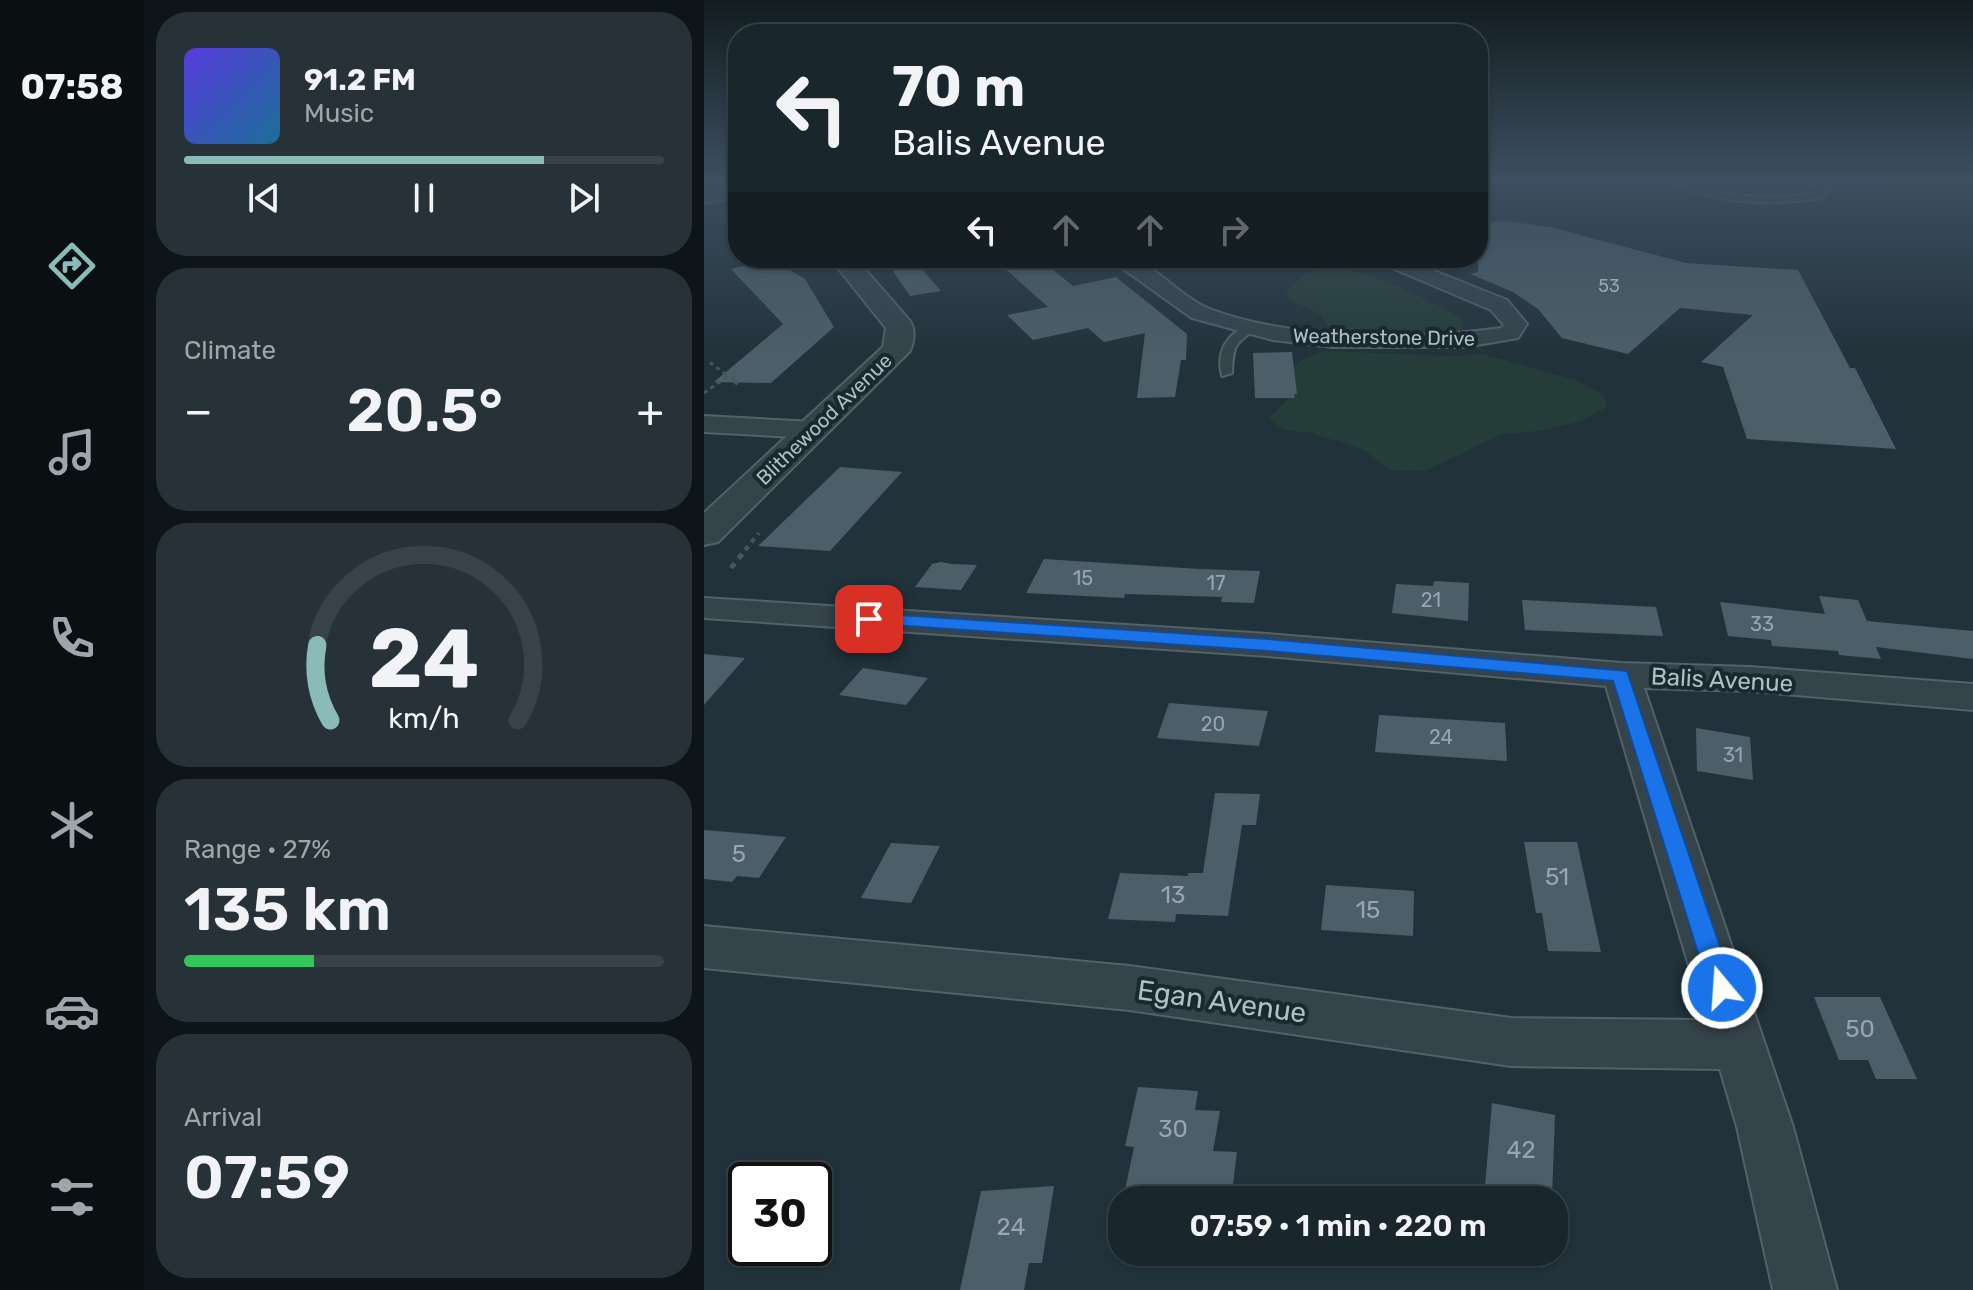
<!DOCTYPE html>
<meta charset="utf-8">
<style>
body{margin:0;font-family:Rubik,sans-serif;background:#263238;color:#f1f3f6;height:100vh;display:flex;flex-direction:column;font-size:30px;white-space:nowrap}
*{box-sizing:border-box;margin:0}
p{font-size:26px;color:#9fa5a9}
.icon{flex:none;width:44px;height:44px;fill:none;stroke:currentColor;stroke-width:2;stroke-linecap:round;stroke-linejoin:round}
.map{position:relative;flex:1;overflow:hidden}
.details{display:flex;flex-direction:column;gap:12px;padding:12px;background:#0e1518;width:560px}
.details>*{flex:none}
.hud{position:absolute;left:24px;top:24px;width:760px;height:244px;border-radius:32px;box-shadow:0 2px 6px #0004,0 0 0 2px #374348;background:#19262c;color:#f1f3f6;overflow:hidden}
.speed{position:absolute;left:24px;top:1162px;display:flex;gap:16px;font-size:40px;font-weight:700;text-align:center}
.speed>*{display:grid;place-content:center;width:104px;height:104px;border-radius:50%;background:#19262c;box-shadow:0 2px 6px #0004,0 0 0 2px #374348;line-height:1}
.speed .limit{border:4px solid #111;border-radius:12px;background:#fff;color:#111}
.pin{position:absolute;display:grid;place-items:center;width:68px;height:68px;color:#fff;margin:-34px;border-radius:16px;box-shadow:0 4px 12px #0006}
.me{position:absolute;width:88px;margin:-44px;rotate:342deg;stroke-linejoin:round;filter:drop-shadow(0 0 6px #0008)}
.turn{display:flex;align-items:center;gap:28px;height:168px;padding:0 32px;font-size:36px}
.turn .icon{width:104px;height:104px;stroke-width:2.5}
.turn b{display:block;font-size:56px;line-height:68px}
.lanes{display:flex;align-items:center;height:76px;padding:0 32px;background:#0003;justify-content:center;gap:40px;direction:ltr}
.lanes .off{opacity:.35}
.big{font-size:60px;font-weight:600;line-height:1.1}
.details .widget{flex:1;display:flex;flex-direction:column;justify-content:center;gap:12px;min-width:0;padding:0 28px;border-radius:32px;background:#263238}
.details .dial{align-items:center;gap:0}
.dial svg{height:208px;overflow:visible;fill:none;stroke:#374348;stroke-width:7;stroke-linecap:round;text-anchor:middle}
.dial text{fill:#f1f3f6;stroke:none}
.song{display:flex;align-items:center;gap:24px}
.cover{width:96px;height:96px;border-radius:12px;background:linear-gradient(135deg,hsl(250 70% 55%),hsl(200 70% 35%))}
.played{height:8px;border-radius:4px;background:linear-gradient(90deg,#8bbbb9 75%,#374348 75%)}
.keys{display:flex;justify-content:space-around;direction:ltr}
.heat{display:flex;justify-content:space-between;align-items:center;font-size:44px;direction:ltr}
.charge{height:12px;border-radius:6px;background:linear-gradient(90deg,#34c759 27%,#374348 0)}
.trip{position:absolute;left:404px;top:1186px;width:460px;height:80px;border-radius:32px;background:#19262c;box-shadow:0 2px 6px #0004,0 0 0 2px #374348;font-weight:600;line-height:80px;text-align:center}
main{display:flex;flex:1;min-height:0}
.tabs{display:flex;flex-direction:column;width:144px;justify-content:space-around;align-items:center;background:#0a0f12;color:#9fa5a9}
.tabs .icon{width:56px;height:56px}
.tabs .active{color:#8bbbb9}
.tabs b{font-size:36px;color:#f1f3f6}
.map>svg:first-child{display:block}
.green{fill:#243d39}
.building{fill:#4c5f68}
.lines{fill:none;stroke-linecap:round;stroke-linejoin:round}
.service-casing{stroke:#536168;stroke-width:4}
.minor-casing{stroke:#536168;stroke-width:4}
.tertiary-casing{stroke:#536168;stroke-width:4}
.path-far2{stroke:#435956;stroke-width:3;stroke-dasharray:4 4;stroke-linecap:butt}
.path-far1{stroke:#435956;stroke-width:4;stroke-dasharray:5 5;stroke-linecap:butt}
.path{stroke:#435956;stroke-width:5;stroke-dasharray:6 6;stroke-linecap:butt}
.service{fill:#35434a;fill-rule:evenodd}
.minor{fill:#35434a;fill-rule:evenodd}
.tertiary{fill:#35434a;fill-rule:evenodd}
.route{fill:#1a73e8;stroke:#114b97;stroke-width:2}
.labels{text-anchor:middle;stroke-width:8;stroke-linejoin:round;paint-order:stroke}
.far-number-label{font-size:18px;fill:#97a6ae}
.far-street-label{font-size:20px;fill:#b0bec6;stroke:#1a282f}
.number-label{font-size:20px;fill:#97a6ae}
.street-label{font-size:24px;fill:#b0bec6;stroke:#1a282f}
.near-number-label{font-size:24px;fill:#97a6ae}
.near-street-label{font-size:28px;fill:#b0bec6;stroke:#1a282f}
</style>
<main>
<nav class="tabs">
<b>07:58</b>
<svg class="icon active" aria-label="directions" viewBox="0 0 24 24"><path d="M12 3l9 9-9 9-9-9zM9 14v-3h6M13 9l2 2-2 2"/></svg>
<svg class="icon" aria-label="music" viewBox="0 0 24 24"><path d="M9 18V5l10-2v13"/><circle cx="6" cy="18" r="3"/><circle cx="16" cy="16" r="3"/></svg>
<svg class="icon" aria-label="phone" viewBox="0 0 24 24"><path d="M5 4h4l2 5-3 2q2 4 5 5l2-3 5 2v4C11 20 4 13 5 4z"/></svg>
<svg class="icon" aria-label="climate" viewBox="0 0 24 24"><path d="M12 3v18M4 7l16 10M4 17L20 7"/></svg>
<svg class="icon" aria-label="car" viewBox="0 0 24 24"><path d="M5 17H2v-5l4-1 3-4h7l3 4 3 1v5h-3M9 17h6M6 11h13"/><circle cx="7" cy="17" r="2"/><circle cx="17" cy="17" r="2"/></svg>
<svg class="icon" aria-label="filters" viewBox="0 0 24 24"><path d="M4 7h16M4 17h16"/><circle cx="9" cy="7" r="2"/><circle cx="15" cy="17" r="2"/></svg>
</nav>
<section class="details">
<div class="widget">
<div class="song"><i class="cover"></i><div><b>91.2 FM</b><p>Music</p></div></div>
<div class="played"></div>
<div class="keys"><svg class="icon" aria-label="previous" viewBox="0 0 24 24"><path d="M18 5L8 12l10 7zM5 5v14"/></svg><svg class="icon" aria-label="pause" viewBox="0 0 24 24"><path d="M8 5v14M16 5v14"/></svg><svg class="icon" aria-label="next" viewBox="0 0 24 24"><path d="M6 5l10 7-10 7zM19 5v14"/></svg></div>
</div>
<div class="widget"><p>Climate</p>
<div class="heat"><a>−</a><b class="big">20.5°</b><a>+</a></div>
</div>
<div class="widget dial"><svg viewBox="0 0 100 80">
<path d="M14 69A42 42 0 1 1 86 69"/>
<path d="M14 69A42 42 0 0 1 9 40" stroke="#8bbbb9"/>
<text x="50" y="56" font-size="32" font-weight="700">24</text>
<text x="50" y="72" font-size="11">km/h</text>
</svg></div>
<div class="widget"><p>Range · 27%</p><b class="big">135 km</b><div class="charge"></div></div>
<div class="widget"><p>Arrival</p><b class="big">07:59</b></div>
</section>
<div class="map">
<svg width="1269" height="1290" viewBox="0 0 1269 1290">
<rect width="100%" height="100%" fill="#21323a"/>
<path class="green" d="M1172,177H1259L1269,179V189C1259,190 1247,187 1236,189C1216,194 1208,198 1187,187V182Z
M625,267C672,271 715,297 757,317L760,329C720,342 668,336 626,330L617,315L585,299L582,292L602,274Z
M619,351L749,356L779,354L872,380L901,396L902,407L878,421L836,431L798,434L721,471L686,470L660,450L608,433L580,430L565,418L584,399L589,368L601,358Z"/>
<path class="building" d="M800,221L846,227L982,263L1094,270L1146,368H1151L1192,449L1043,439L1019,367L997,362L1049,315L976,308L924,354L858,338L834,309L809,292L766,274L774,272V223Z
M180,258H208L237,291L206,296Z
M68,259L101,279L130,327L67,383L10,382L79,324L27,269Z
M337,260L369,286L412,277L483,334L482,360H477L471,397L433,398L441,333L400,342L384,328L329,340L303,315L344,307L299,267Z
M588,352L593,394H590L591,398H551L549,353Z
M136,467L198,472L126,551L54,546Z
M340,559L495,569L556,571L550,603L517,602L518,597L421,594L420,598L322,593Z
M237,562L248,564L273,565L257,590L211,587L228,564Z
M730,581L765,583L764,621L688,613L692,584L729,586Z
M1115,596L1154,600L1163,621L1269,631V659L1172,647L1177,659L1135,655L1134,651L1068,646L1067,640L1024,636L1016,602L1121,614Z
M818,600L952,607L959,636L821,630Z
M0,654L41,658L0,705Z
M159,668L224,678L202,705L135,695Z
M465,703L564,711L555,746L453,738Z
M675,715L801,723L803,761L671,752Z
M992,728L1046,737L1049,780L993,771Z
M511,793L556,794L552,825H538L524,916L472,914L471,922L404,919L416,873L484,876V873H499Z
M0,830L82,837L55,878L33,876L28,882L0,879Z
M820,842H873L897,952L844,951L838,913H832Z
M187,843L236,846L207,903L157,898Z
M622,885L710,891L709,936L617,930Z
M1110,997H1176L1213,1079H1172L1164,1060H1135Z
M434,1087L494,1091L491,1110L516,1111L509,1151L533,1152L527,1200H419L430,1147L421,1146Z
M788,1103L851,1115L848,1198L781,1186Z
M350,1186L338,1263H325L320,1290H256L277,1191Z"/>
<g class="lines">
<g class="service-casing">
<path id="service" d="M964,177C980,176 997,187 1013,191C1047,199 1081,198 1115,193L1118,188L1091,177H1102L1127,187L1118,198C1069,205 1007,206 964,177Z
M545,326L551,329C530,345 529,346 528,373L518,376C512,353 522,333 545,326Z"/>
</g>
<g class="minor-casing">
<path id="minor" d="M34,187V197L0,203V193Z
M404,258C412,258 422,256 429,259C457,270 478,298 506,309C587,340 712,340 797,328L800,325L787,310L674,262L671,258H698L803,300L823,324L814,338L761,347H629L569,340L488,318Z
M0,416L109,422L118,424L122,430L118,436L109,438L0,432Z
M0,598L564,634L917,663L1046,667L1269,684V710L1046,691L940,688L1089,1127L1133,1290H1069L1033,1127L1016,1069L807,1066L425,1010L0,968V926L425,966L807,1018L1001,1020L902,686L564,656L0,618Z"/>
</g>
<g class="tertiary-casing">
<path id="tertiary" d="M126,258H151L206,321C212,331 210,341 206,351L14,542L0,545V513L179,347L182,328Z"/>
</g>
<path class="path-far2" d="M31,377L28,382L38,385
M0,393L24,376L4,361"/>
<path class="path-far1" d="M41,550L55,533"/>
<path class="path" d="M27,568L43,548"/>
<use href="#service" class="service"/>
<use href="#minor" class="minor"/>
<use href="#tertiary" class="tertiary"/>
</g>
<linearGradient id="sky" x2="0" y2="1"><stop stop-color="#121c20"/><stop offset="0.5" stop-color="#3d4f60"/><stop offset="1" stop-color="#3d4f60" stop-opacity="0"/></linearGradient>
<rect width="1269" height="357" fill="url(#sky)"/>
<path class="route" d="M165,613L564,639L923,671L1030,988L1027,996L1018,1000L1009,996L1005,988L909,681L564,651L159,623L156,619Z"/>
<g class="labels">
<g class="far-number-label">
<text x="905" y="292">53</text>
</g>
<g class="far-street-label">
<text transform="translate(680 337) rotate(1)" y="7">Weatherstone Drive</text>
<text transform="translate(120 419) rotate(-44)" y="7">Blithewood Avenue</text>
</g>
<g class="number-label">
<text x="379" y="585">15</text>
<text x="512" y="590">17</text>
<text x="727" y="607">21</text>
<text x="1058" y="631">33</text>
<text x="509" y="731">20</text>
<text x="737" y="744">24</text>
<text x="1029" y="762">31</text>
</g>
<g class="street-label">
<text transform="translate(1018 680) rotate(3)" y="8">Balis Avenue</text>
</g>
<g class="near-number-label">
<text x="35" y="862">5</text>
<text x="853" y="885">51</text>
<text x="469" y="903">13</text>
<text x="664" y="918">15</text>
<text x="1156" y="1037">50</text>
<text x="469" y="1137">30</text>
<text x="817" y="1158">42</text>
<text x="307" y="1235">24</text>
</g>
<g class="near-street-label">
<text transform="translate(518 1001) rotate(8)" y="10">Egan Avenue</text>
</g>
</g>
</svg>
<div class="speed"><div class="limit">30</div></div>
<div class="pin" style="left:165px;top:619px;background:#d93025"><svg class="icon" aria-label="arrive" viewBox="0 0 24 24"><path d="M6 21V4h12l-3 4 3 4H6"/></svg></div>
<svg class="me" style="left:1018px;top:988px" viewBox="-20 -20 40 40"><circle r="17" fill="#1a73e8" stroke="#fff" stroke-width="3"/><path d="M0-11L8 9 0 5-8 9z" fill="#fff"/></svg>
<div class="trip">07:59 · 1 min · 220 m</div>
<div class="hud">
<div class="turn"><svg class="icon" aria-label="left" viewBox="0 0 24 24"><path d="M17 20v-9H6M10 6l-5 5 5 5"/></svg><div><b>70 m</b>Balis Avenue</div></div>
<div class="lanes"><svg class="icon" aria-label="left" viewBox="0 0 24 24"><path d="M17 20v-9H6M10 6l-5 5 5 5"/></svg><svg class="icon off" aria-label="ahead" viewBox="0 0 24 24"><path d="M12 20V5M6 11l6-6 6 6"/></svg><svg class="icon off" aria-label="ahead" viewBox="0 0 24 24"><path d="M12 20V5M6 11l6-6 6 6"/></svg><svg class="icon off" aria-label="right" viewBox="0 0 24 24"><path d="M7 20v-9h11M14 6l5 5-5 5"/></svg></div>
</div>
</div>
</main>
